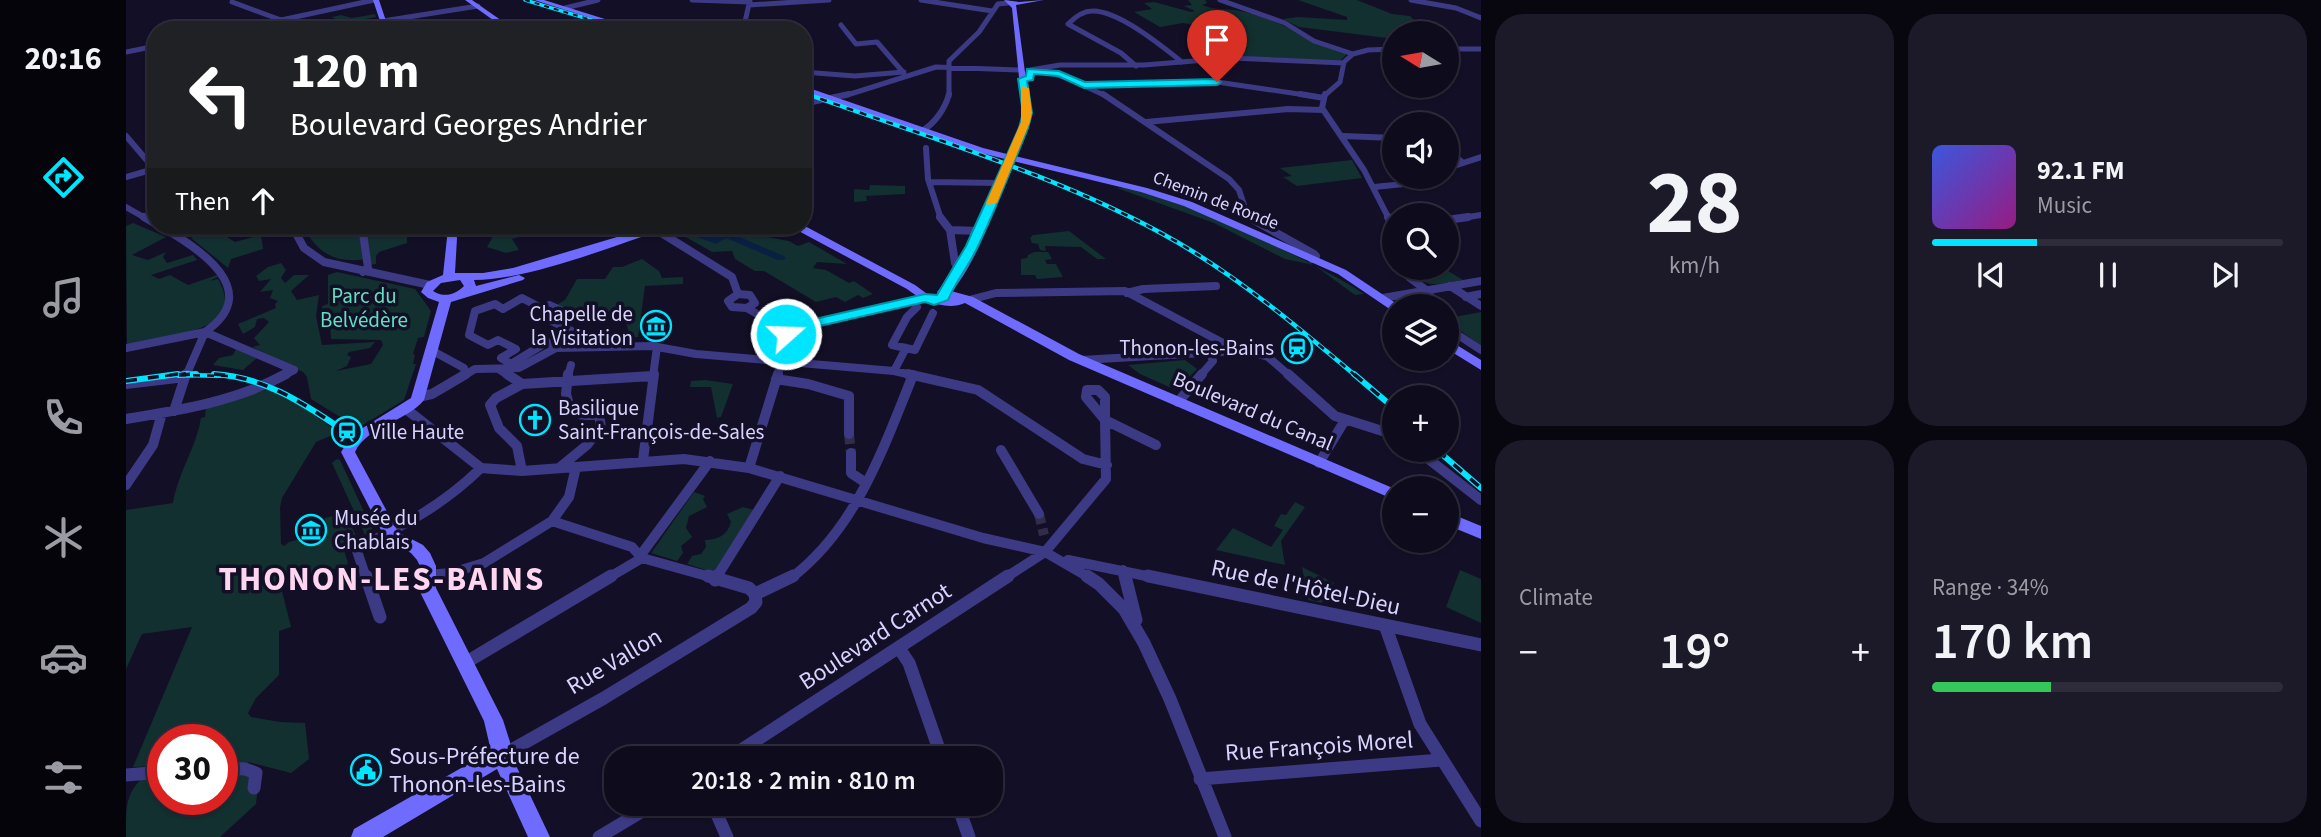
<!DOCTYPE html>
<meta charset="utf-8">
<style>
body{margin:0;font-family:"Source Sans 3",sans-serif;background:#1c1929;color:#f1f3f6;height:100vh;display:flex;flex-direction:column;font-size:26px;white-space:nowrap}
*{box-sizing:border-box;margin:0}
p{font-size:23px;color:#9b9ba3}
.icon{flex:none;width:38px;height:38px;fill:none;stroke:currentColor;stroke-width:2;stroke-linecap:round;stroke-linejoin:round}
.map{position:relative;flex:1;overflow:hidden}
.side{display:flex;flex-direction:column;gap:14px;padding:14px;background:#08060f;width:840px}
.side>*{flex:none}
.top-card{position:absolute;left:21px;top:21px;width:665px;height:214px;border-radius:28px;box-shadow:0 2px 5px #0004,0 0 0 2px #2e2b3b;background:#202124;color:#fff;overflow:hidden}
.needle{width:46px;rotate:281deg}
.tools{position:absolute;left:1256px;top:21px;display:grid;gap:14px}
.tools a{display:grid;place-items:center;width:77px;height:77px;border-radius:50%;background:#0e0b1c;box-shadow:0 2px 5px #0004,0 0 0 2px #2e2b3b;font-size:35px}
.speed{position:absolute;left:21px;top:724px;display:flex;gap:14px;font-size:35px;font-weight:700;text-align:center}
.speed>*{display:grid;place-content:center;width:91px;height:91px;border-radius:50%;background:#0e0b1c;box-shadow:0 2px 5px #0004,0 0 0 2px #2e2b3b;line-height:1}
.speed .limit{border:10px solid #d22;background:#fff;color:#111}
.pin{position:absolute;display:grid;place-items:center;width:60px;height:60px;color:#fff;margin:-72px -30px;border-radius:50% 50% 50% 0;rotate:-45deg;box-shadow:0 0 7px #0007}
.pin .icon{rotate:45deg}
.me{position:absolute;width:77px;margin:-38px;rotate:70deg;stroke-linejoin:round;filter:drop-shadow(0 0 5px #0008)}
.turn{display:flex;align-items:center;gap:24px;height:147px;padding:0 28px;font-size:32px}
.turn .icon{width:91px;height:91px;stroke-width:2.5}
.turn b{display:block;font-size:49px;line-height:60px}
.then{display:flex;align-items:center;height:66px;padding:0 28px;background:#0003;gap:14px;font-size:26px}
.big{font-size:52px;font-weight:600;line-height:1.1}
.side .card{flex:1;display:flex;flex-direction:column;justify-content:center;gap:10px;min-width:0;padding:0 24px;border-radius:28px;background:#1c1929}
.side .dial{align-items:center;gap:0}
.dial b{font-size:91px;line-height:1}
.song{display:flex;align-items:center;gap:21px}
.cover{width:84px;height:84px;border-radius:10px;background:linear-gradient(135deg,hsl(230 70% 55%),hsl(310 70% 35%))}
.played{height:7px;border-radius:4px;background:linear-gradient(90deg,#00e5ff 30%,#2e2b3b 30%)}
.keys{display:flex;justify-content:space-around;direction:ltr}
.heat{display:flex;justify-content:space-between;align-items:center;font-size:38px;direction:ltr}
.charge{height:10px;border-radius:5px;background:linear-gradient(90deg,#34c759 34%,#2e2b3b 0)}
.side .tiles{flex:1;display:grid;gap:14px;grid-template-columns:repeat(2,1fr)}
.trip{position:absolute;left:478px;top:746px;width:399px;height:70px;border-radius:28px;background:#0e0b1c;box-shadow:0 2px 5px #0004,0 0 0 2px #2e2b3b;font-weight:600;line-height:70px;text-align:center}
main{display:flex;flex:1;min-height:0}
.tab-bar{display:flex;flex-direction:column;width:126px;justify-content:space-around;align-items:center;background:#06040b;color:#9b9ba3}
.tab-bar .icon{width:49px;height:49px}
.tab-bar .on{color:#00e5ff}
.tab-bar b{font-size:32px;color:#f1f3f6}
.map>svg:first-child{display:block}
.green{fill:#12302f;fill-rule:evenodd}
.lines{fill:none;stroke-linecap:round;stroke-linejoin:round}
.canal{fill:#0a1f44;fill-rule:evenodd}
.street-tunnel{stroke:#312d47;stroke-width:10;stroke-dasharray:10 5;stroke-linecap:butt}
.street-far4{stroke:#3d3a85;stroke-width:5}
.street-far3{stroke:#3d3a85;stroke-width:6}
.street-far2{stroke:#3d3a85;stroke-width:8}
.street-far1{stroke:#3d3a85;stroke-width:10}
.street{stroke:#3d3a85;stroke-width:13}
.secondary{fill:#6f6bff;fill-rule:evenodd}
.rail-far2-casing{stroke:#00e5ff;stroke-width:3.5}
.rail-far1-casing{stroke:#00e5ff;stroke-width:4.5}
.rail-casing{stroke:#00e5ff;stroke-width:6}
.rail-far2{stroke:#130f26;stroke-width:2;stroke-dasharray:5;stroke-linecap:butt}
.rail-far1{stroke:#130f26;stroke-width:2.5;stroke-dasharray:7;stroke-linecap:butt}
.rail{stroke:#130f26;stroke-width:3.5;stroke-dasharray:11;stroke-linecap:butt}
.route{fill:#00e5ff;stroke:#0095a6;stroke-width:2}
.slow{fill:#f59e0b}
.labels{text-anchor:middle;stroke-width:7;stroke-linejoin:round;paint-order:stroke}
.far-street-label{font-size:18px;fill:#d9d4ff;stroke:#130f26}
.park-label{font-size:21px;fill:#5fe0c0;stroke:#130f26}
.poi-label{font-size:21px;fill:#d9d4ff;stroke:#130f26;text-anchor:start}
.street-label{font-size:21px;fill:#d9d4ff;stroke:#130f26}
.near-street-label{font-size:24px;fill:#d9d4ff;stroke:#130f26}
.near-poi-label{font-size:24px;fill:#d9d4ff;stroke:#130f26;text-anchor:start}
.near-district-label{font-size:33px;font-weight:bold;letter-spacing:2px;fill:#ffd6f0;stroke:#130f26}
</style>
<main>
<nav class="tab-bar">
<b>20:16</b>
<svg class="icon on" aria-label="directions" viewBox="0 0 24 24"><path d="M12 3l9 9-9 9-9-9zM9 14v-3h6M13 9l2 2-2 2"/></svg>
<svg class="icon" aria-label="music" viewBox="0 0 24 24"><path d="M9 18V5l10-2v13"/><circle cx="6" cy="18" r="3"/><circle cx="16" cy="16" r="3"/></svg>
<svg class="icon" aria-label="phone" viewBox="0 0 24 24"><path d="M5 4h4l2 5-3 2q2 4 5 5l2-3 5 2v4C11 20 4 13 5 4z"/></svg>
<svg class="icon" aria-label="climate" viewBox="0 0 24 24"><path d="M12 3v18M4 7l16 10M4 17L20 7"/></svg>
<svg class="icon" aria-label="car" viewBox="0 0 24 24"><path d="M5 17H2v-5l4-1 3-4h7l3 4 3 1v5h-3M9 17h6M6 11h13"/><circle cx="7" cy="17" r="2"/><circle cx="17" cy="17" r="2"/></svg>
<svg class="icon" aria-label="filters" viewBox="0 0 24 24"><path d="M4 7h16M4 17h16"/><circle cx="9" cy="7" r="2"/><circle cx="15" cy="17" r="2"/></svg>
</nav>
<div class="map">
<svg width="1355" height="837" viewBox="0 0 1355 837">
<rect width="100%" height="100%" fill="#130f26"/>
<path class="green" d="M1062,0H1079L1081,3L1076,5C1089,11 1105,8 1119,12C1155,22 1187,39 1221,54L1214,61L1106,56L1099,52L1122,48C1100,39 1094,49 1072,31L1074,26L1057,23L1034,27L1008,12L1026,9L1018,3L1028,2L1065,12L1069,11L1058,6L1066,5Z
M1172,0H1231L1266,14L1284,16L1298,30L1294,33H1269V39L1173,27L1157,19L1172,17L1221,20V17Z
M249,14L250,17L224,22L228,25L251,20L253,28C243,30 233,31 224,26C207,30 189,33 171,23L184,19L190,24L184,26L214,23L206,17L215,15L226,18Z
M1226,160L1236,178L1171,186L1157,177L1166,176L1154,168Z
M744,185L779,186V194L740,196L741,201L728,202V189L743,190Z
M991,188C1028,183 1203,269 1238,294L1229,295L1188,265L1159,259L1088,223Z
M7,223L40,237L6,255L22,260L40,252L37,257L41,263L67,255L71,260L25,275L33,279L44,275L62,285L91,275L92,277L83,281L92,279C125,337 33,333 1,345L0,226Z
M104,226H116L96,234L109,242L135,235L137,249L105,259L102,268L65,238C78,230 90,232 104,226Z
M177,226H307L308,230L281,234V243L253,252L250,256V264L242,265L240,259C209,264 191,253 177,226Z
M364,226H449L421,234L418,230L386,239L393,250L380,253L361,247L366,238Z
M607,226L613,229L620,227L636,236L663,241L672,246L683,242L721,264L691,262L687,268L700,270L723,283L728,281L747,294L737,298L732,295L719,302L710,297L690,302L638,271H629L609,259L606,251L586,252L551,232L562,228L578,232L573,236L586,239L594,231L580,227Z
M943,231L980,259H971L955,247L919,246L920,251L914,250L912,244L906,243L904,238L907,235Z
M908,252H922L926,259L919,260L921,264H930L937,277L911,279L909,275H895V259L901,258L902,255Z
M516,259L533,271L536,278L557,277V284L519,286L512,337H504L498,315L467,323L427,307L439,300L451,279H479L487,267H496Z
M155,263L160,270L155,278L159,283L168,275H183L165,291L171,300L193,295L190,316L196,345L249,342L244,348L223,352L221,355L225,357L221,366L210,371L245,364L257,345L255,340L205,339L203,308L196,309V306L202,304V275L211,272L289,289L305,311L298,337L292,338L287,354L289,355L287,364H290L278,400L232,428L185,399L181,377L177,372L126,347L134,345L128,338L143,322L138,318L131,319L129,327L117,334L112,324L150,308L149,304L152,301L144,298L147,290L134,292L145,279L133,281L130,276L142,267Z
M1319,269L1337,280C1320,283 1302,289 1289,276Z
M1355,312V346L1335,331L1328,317Z
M110,349L131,358L117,370L87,365L93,358L107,355Z
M1059,360L1071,369L1050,390L1014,374L1002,365Z
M579,380L607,384L595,417L591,418L585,387H564L565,381Z
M148,388L208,429L204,436L190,442L156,498L154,508L155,544L158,546L163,542L200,532L199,518L219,513L231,538L216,544L222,563L220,565L155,587L165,627L153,631V675L130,698L122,713L125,717L154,722L179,723L183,759L165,773L122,762L132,785L130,804L94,837H0C0,798 0,790 30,766L7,767L66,627L16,634L0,669V510L47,503C52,473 70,448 75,418L79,417L80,407ZM37,740H96V800H37Z
M211,459L214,460L247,531L239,535L206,463Z
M568,492L579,496L577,499L581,507L563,516L560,528L566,537L555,546L557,553L551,561L525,553Z
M1169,502L1179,507L1155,541L1159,565L1090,550L1107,528L1145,547L1157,530L1148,526L1155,514L1160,515Z
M617,507L628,510L589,573L561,564L566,556L575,554L580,547L579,540C591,540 602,535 605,522L601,514Z
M1176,567L1208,583L1196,603L1182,600Z
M1334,570L1355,579V623L1320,607Z"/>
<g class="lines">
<path class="canal" d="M599,231L658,256L660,258L658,260H652L600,238L590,244L571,237L576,234L588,238Z"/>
<path class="street-tunnel" d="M723,434L725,453
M913,514L918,535"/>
<path class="street-far4" d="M566,0L624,2
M795,0L866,11
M1094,0L1159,23L1188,41L1227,54
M1285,0L1330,8L1355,18
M106,2L155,20
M623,5L703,0
M439,8L472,0
M257,21L352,6
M715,25L730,44L751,42L776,71
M109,30L248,0
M617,30L624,0
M1068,30L1104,57
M1321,49H1355
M0,52L30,46
M1010,66L995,53L942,24C948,18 957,11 966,11C992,10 1036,46 1056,62
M913,70L939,77L980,96
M677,72L729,76L778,72
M897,79L904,78V70L934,65H1018L1105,58L1218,63
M962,85L1091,82L1186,96
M718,96L810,67L895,70
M823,96V61L853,32L872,4L882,3
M1198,96L1214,82L1218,62L1227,54L1242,50L1269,49"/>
<path class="street-far3" d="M977,94L1103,179L1113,190L1122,217L1125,219
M1174,94L1198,98
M1199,94L1196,108L1238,170L1263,219
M677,104L723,94
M1020,122L1162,109L1197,110
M796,131C809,123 819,109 823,94
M0,136L30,171
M1217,136L1269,138
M800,148L802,179L815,219
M1321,149L1336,162
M1321,174L1328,166L1355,157
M0,177L28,169
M803,182L874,183
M1248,187L1308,181L1318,177
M0,207L21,219
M1330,219L1355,215"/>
<path class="street-far2" d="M18,217L30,224
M814,217L824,230L829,263L833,270
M1122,217L1188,254L1190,256L1186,259
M1262,217L1269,230
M1321,220L1342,217
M34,226C73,248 139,291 79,332
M166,226L178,248L198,262L304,285
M236,226L242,268L237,272
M529,229L606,277L612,294
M824,230L853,231
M1280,268L1283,277L1300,290
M1324,286L1355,306
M1298,291L1316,306
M1001,293L1017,289L1090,286
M612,294L624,295L629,303L621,308L606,307L602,301Z
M1340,297L1355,294
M396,298L417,309L423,305L434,310L419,318L454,335L434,348L421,342L385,364L375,358L390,349L372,340L362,345L343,335L349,311L369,304L377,309Z
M1257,298L1355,281
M843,300L870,293L999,291L1099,344L1142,357L1164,376
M791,307L781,317L766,345L789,350L807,313
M621,308L661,332
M1321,318L1329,333L1355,350
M0,348L79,332L168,370
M305,350L338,368L339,375
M652,360L664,329L799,298
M955,360L1096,352L1104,346
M374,370L383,376
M768,371L780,348
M60,376L79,332
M157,376L168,370
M337,376L349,369L393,368L430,348L526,346L570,354L768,371L790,376
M442,376L445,365
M527,376L531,347
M651,376L656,361
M1074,376L1087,361L1084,353"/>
<path class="street-far1" d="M381,374L396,384L526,376
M782,374L852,390L957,459L981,465
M1162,374L1209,416L1269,435
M650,379L682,384L723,396V434
M0,384L59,377
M396,384L370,398L364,405L373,428L391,446L396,471
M961,390H972L979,397V420L960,397Z
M292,397L306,394L340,374
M1052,402L1076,374
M280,409L355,468L396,471L558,459L623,468L857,538L919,552L964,578
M48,411L60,374
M0,419C55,410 111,401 160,374
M979,420L1030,445
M875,450L913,514
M1291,450L1355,500
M725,453V473L740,483
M517,460L528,374
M1193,463L1219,420
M433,468L461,445L475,427L473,415H456L444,408L440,394L442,374
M623,468L652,374
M0,485L27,445L36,413
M426,521L506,547L516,558
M514,556L584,461
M516,558L588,578
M942,560L1030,578
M997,570L999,578
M301,575L325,573L358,563L426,521L443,497L450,467
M240,578L230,548C277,527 318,504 355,468
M482,578L516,558
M590,578L654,476
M665,578C730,529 757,449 787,375
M879,578L919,552L980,479L979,420"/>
<path class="street" d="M240,576L254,617
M582,576L623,588L629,594
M961,576L973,584L998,609L1018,643L1044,699L1099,837
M999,576L1010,620
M1022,576L1355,645
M589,580L591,576
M629,594L667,576
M1259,625L1294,724L1355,821
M773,648L783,663L816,758
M339,663L485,576
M375,756L478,698L625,608L630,602L629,594
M603,758L882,576
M96,768L119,769L130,773L128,788
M0,775L37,772
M1074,779L1315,760
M586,803L601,837
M831,803L843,837
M473,837L530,803"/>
<path class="secondary" d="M247,0H253L263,30H257Z
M339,0H346L389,30H381Z
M408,0H418L514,30H503Z
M878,0L893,2L918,0L890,5L905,117L889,156L1021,188L1066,202L1220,270L1274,306H1269V311L1265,310L1212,274L1058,206L1015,192L887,161C874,192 848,271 825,291L847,297L953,354L1269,489V500L943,360L839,303C821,311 796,301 781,289L667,228L666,226L677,225L789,285L804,296L821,297L811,292C844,255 860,204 879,159L851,152L677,91V86L857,148L881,154L897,117L886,8Z
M318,226H328L331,238L329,273H357L387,268L528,226H560L532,236L527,233C476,250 400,280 348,280L350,286L393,275L399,278L397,280L325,302L298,400C280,422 241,426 229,452L272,532L297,545L304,553L310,566V588L377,720L384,742L385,755L424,837H402L371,769L257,837H225L228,829L365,751L358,721L292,588L294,566L291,560L285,553L260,540L215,452L227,434L285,398L313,302L302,298L295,292L301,282L317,275L321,238ZM334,280L338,286C329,295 318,298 307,291L315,283Z
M1321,339L1355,360V370L1321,349Z
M1321,512L1355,526V539L1321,525Z"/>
<g class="rail-far2-casing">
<path id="rail-far2" d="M399,0L499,30
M677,93L686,96"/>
</g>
<g class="rail-far1-casing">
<path id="rail-far1" d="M681,94C806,139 936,176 1051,242C1116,280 1173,328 1230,376
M53,375L108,376
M39,376L62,373"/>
</g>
<g class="rail-casing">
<path id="rail" d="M88,374C137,377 174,401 214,428
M1228,374L1269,409
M53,375L70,374
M0,381L52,374
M1311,450L1355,488"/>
</g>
<use href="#rail-far2" class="rail-far2"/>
<use href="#rail-far1" class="rail-far1"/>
<use href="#rail" class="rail"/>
</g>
<path class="route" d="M901,69L933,71L959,82L1091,79L1095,82L1091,85L958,88L932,76L908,74L907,80L901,81L906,113L902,128C886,167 871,206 853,244C845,263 829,282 822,300L808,305L799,302L676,330L660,338L655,337V331L667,324L799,294L811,295L840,246L893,128L897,113L892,79L900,76Z"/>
<path class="slow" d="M895,86L903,88L906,113L904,122L871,203L861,205L860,203L895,122Z"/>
<defs>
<g id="museum-ring" transform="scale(1.575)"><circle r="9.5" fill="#130f26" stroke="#00e5ff" stroke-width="1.5"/><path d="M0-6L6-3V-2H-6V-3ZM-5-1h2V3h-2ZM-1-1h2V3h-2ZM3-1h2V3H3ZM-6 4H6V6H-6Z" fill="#00e5ff"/></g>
<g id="station-ring" transform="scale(1.575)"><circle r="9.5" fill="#130f26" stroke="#00e5ff" stroke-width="1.5"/><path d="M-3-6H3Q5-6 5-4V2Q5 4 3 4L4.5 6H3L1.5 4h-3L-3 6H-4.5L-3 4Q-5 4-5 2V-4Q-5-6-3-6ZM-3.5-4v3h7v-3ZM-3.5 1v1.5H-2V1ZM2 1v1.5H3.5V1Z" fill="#00e5ff"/></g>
<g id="church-ring" transform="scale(1.575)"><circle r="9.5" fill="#130f26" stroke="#00e5ff" stroke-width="1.5"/><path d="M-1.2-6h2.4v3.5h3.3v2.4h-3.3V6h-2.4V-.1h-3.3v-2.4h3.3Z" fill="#00e5ff"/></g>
<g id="civic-ring" transform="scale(1.575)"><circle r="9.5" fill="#130f26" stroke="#00e5ff" stroke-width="1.5"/><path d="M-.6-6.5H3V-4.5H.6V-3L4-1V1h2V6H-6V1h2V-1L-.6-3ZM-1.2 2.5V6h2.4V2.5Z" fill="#00e5ff"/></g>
</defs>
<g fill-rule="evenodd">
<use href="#museum-ring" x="530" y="326"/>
<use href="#station-ring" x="1171" y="348"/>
<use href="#church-ring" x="409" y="420"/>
<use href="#station-ring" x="221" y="432"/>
<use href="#museum-ring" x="185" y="530"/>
<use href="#civic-ring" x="240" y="770"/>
</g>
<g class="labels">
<g class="far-street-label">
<text transform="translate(1090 200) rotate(21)" y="6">Chemin de Ronde</text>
</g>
<g class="park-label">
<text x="238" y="303">Parc du<tspan x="238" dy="24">Belvédère</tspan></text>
</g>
<g class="poi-label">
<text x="507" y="321" text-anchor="end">Chapelle de<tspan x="507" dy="24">la Visitation</tspan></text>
<text x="1148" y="355" text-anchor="end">Thonon-les-Bains</text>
<text x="432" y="415">Basilique<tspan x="432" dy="24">Saint-François-de-Sales</tspan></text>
<text x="244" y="439">Ville Haute</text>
<text x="208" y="525">Musée du<tspan x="208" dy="24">Chablais</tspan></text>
</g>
<g class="street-label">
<text transform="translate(1127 411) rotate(23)" y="7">Boulevard du Canal</text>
</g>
<g class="near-street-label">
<text transform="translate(1180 587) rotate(12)" y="8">Rue de l'Hôtel-Dieu</text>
<text transform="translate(749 636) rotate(-33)" y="8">Boulevard Carnot</text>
<text transform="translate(488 661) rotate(-31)" y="8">Rue Vallon</text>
<text transform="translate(1193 746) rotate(-4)" y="8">Rue François Morel</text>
</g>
<g class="near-poi-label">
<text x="263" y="764">Sous-Préfecture de<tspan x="263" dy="28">Thonon-les-Bains</tspan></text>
</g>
<g class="near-district-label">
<text x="256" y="590">THONON-LES-BAINS</text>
</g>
</g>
</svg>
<div class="tools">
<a><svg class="needle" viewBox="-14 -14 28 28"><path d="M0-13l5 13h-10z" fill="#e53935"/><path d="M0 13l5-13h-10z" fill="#9b9ba3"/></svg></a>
<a><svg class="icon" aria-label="sound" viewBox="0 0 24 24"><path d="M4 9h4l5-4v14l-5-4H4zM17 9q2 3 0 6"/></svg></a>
<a><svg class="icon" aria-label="search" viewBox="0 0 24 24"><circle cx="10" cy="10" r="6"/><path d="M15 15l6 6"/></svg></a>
<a><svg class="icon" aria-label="layers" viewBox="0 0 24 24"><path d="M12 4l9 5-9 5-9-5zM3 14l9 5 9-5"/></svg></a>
<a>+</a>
<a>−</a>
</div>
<div class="speed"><div class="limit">30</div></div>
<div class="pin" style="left:1091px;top:82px;background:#d93025"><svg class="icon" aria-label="arrive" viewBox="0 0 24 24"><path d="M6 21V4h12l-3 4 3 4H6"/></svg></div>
<svg class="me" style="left:660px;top:334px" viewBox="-20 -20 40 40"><circle r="17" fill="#00e5ff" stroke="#fff" stroke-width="3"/><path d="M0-11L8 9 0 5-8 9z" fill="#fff"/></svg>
<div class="trip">20:18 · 2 min · 810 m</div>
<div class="top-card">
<div class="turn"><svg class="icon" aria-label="left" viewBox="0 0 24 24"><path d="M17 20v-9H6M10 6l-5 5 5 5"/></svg><div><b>120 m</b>Boulevard Georges Andrier</div></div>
<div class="then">Then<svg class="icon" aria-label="ahead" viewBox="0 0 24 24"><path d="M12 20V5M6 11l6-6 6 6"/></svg></div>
</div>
</div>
<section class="side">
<div class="tiles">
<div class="card dial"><b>28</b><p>km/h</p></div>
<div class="card">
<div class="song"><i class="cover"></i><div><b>92.1 FM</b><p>Music</p></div></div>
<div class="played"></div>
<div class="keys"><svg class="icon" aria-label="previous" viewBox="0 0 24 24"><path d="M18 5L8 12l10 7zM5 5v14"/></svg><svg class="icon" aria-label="pause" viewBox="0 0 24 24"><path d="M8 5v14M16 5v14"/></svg><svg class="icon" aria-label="next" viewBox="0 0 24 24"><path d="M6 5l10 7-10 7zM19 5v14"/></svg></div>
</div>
<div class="card"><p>Climate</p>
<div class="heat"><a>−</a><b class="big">19°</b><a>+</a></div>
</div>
<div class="card"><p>Range · 34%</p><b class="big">170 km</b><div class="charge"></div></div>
</div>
</section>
</main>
